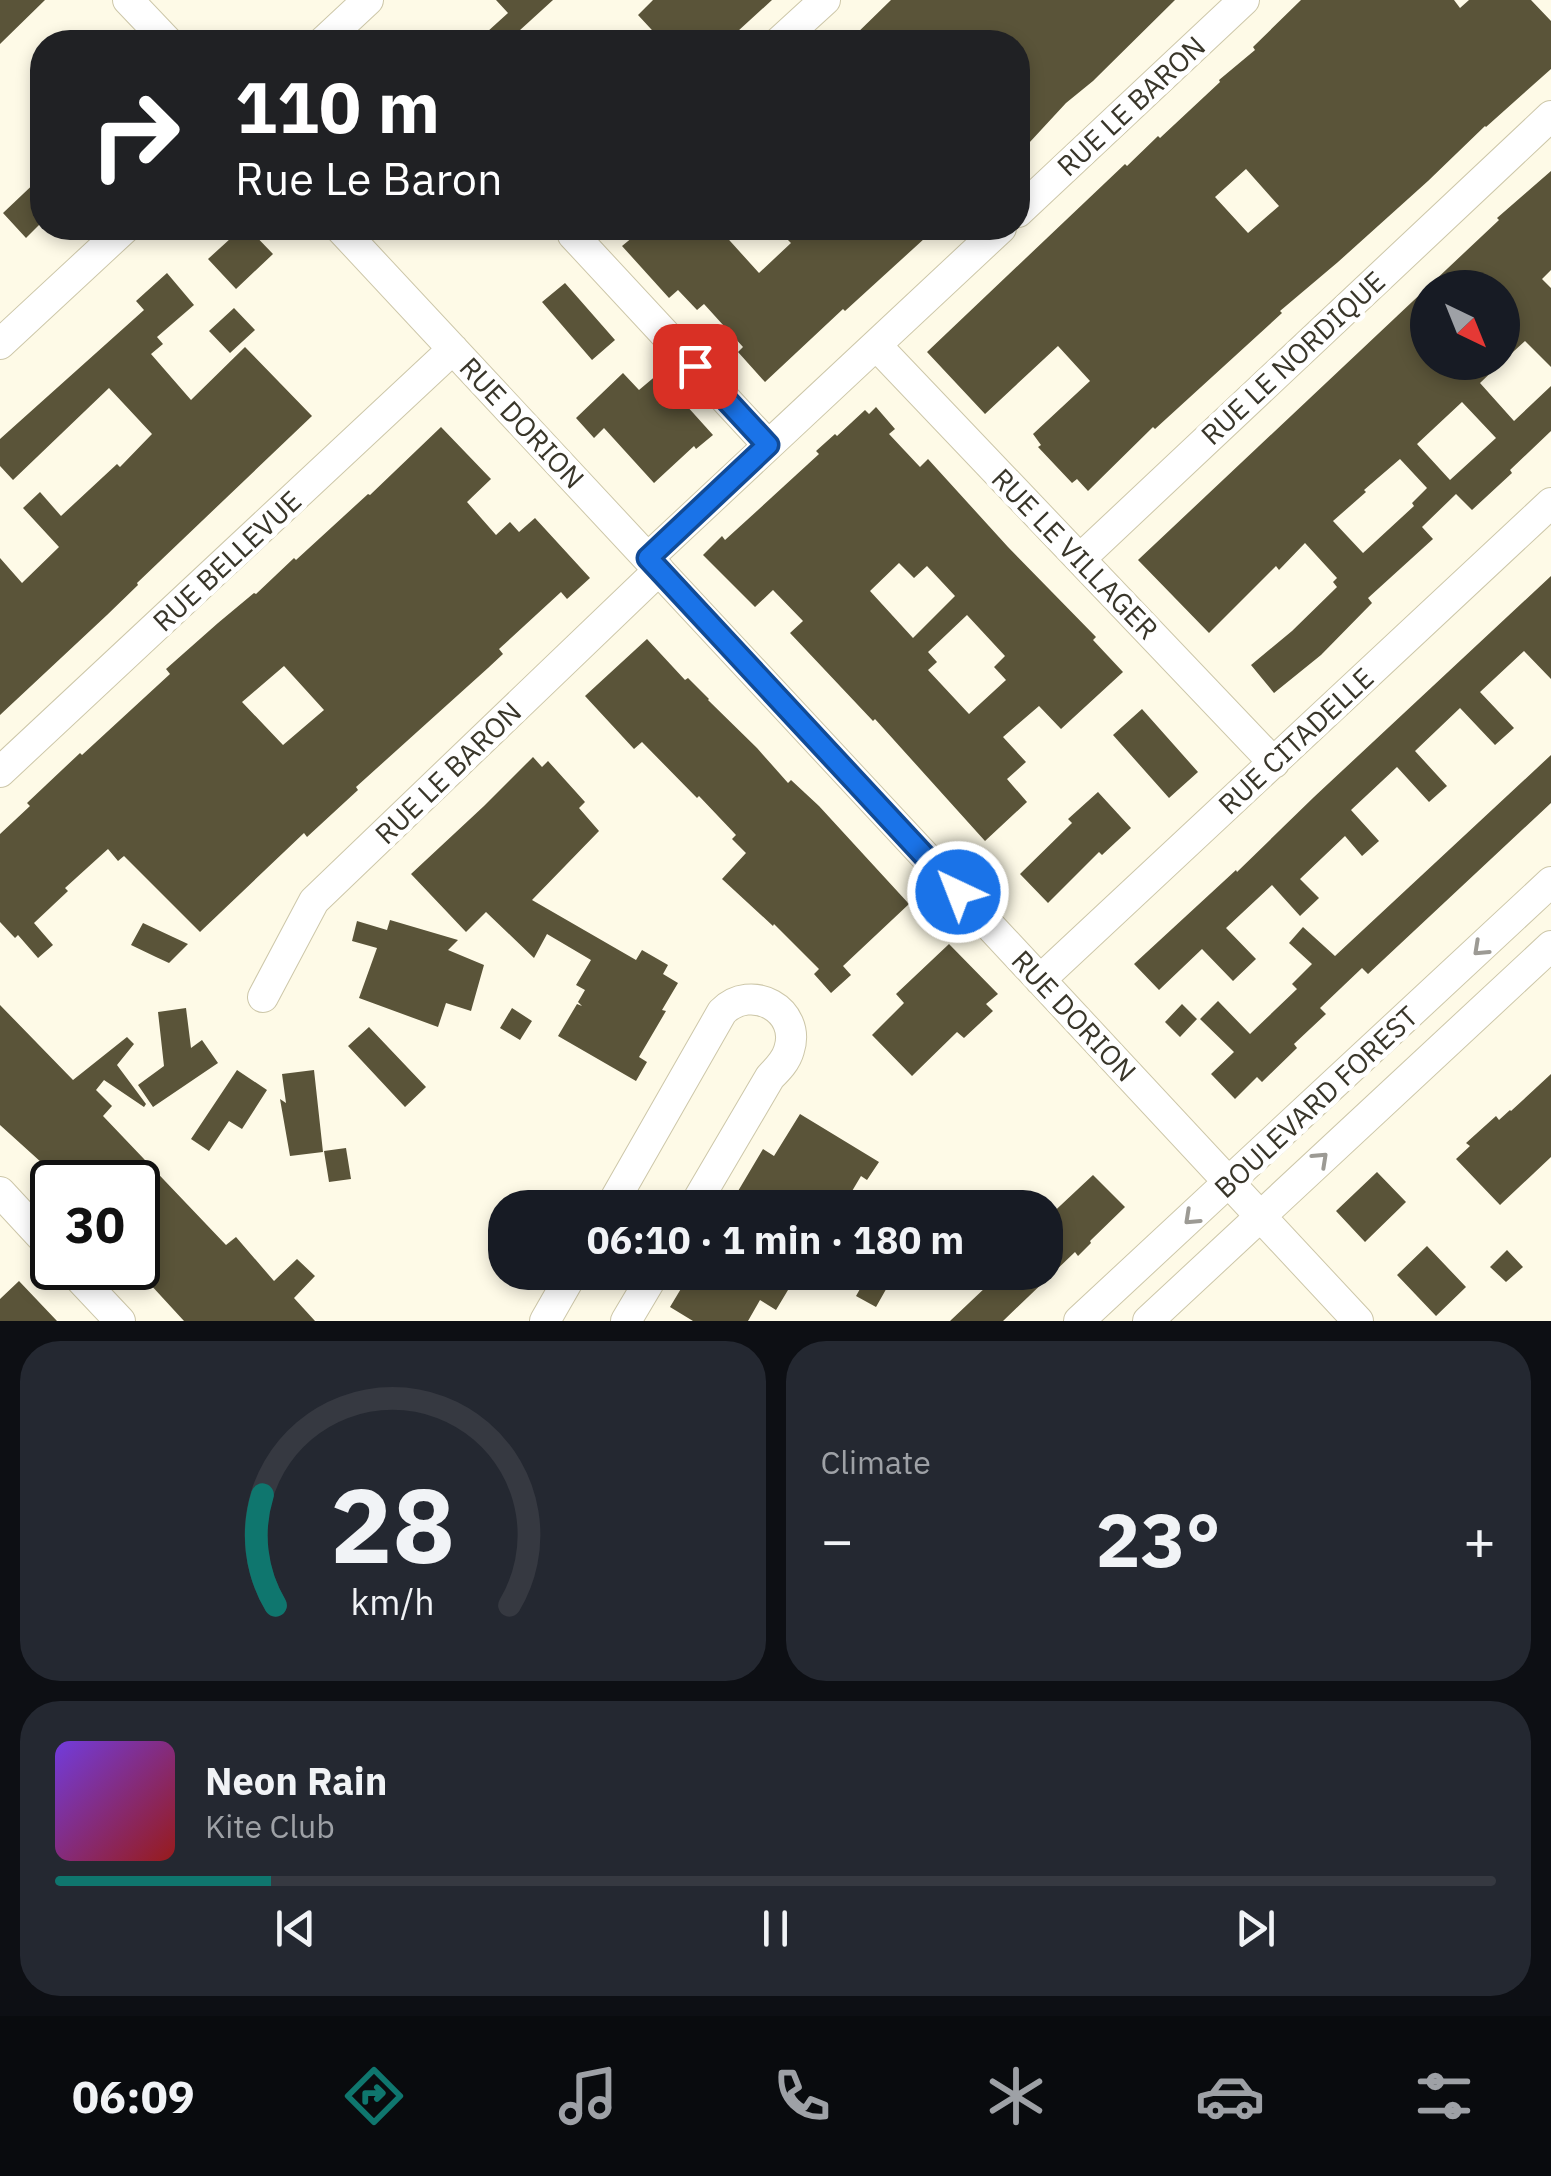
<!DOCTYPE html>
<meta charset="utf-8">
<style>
body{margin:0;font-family:"IBM Plex Sans",sans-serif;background:#242831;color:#f1f3f6;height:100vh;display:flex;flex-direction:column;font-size:38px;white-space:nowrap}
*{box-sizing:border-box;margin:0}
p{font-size:32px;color:#9ea1a6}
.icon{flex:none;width:55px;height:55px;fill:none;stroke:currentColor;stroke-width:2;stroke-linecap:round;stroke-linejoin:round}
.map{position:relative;height:1321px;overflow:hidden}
.details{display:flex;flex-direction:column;gap:20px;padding:20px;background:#0d0f14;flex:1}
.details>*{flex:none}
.banner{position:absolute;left:30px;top:30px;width:1000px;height:210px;border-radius:40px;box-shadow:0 5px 15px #0003;background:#202124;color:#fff;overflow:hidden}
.needle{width:65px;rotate:137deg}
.controls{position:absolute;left:1410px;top:270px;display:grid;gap:20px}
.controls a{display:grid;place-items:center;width:110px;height:110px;border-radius:50%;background:#171b24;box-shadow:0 5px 15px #0003;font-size:50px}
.speed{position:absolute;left:30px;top:1160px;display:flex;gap:20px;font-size:50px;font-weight:700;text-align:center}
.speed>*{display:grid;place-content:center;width:130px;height:130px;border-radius:50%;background:#171b24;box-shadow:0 5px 15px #0003;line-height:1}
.speed .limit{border:5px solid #111;border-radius:15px;background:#fff;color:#111}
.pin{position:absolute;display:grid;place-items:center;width:85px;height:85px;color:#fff;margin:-42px;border-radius:20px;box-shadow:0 5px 15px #0006}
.me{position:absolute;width:110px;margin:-55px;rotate:317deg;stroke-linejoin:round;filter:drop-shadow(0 0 8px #0008)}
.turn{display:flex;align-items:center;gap:35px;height:210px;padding:0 40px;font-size:45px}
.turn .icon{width:130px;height:130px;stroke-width:2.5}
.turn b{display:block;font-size:70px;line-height:85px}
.big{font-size:75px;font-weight:700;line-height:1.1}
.details .tile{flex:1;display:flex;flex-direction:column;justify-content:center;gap:15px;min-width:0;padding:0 35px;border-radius:40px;background:#242831}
.details .dial{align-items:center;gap:0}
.dial svg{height:260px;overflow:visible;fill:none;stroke:#363941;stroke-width:7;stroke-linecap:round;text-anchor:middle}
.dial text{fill:#f1f3f6;stroke:none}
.song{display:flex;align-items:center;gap:30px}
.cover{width:120px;height:120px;border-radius:15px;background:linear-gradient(135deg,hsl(260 70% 55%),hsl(0 70% 35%))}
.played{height:10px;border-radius:5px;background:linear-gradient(90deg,#0f766e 15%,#363941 15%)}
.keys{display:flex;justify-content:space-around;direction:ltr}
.heat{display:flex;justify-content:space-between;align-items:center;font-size:55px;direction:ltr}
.details .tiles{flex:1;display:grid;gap:20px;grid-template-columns:1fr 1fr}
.tile:last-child{grid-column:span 2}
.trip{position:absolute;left:488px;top:1190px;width:575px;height:100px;border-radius:40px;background:#171b24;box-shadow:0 5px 15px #0003;font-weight:700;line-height:100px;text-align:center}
.tabs{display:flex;height:160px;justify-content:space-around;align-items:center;background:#090b0e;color:#9ea1a6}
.tabs .icon{width:70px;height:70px}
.tabs .selected{color:#0f766e}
.tabs b{font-size:45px;color:#f1f3f6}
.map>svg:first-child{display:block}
.building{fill:#5a5439;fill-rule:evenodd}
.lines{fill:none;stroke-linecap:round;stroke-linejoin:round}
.minor-casing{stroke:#cdc7a9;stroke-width:32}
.minor{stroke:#fff;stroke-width:30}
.oneway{stroke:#9c9a94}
.route-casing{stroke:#114b97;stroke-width:25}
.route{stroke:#1a73e8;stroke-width:18}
.labels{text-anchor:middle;stroke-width:10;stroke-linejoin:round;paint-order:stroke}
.street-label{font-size:28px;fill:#39362a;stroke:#fff}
</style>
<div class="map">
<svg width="1551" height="1321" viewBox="0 0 1551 1321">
<rect width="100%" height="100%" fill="#fefae7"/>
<path class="building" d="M0,0H45L0,44Z
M496,0H553L507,42H476L508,13Z
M653,0H772L726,42H663L638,15Z
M891,0H1175L1093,81L1066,103L1029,143L1018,132V42H848Z
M1301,0H1454L1460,8L1469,0H1531L1551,21V69L1486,127L1485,126L1428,181L1338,262L1280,311L1282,313L1155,429L1153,427L1088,491L1077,479L1072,483L1038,447L1041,445L1033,434L1090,381L1058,346L985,414L927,352L1125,164L1127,166L1158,136L1160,138L1220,82L1219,80L1255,50L1253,47ZM1246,169L1279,206L1248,233L1215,197Z
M1551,171V270L1542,279L1551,288V367L1525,341L1502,362V288H1428V362H1502L1480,383L1514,421L1551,386V431L1510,470L1512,473L1472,510L1456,494L1422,527L1433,539L1368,598L1372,603L1321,655L1274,693L1251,665L1292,631L1337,587L1333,582L1337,578L1305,543L1279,570L1276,566L1209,633L1138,560L1499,220L1497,218ZM1462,402L1496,438L1450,480L1417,444ZM1400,459L1427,488L1412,503L1414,506L1363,553L1333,521L1366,492L1364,490Z
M42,176V222L26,238L3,213Z
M242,228H248L273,254L236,289L208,259Z
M644,228H703L713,238L721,231L759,273L791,243L776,228H936L845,311L843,309L765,382L738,352L743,347L704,304L697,310L678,290L669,298L622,246Z
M167,273L194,305L157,337L163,344L151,354L191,400L245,347L312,416L137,583L138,585L107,615L0,715V558L22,583L59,547L23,508L40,492L61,516L117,464L120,467L152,434L109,388L13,480L0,466V439L144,310L136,301Z
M565,283L615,340L592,360L542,302Z
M234,308L255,330L230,353L209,331Z
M623,373L639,390L658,374L713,435L696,449L694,446L654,483L604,428L594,438L576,418Z
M876,407L895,429L889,434L920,467L928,459L1008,547L1096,637L1093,640L1123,672L1061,729L1039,706L1003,737L1026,762L1007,779L1027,802L985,841L875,719L873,721L790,633L803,621L773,590L755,607L703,555L722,536L725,540L758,510L819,454L816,451L835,434L837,436L865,410L869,414ZM899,563L914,578L927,566L955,596L913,638L870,591ZM967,615L1005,656L994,667L1006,680L969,714L928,670L937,662L928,652Z
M441,427L491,479L467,502L496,535L510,522L519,532L535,518L590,578L567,599L561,592L499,649L503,654L488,668L356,787L358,790L307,837L304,833L200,932L124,856L118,861L108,849L65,888L68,891L34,923L53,945L38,958L18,935L15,938L0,922V834L30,806L27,803L63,769L80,753L82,755L170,674L166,669L218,623L254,593L256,594L294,558L296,560L368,494L370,495ZM284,666L324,710L283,745L242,702Z
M1551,576V679L1524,651L1480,692L1514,728L1495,745L1460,708L1415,751L1447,786L1429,802L1397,767L1351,810L1379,841L1362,856L1345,836L1300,879L1319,898L1300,916L1272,885L1226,928L1256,959L1233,981L1202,949L1159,990L1134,964L1236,870L1237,872L1314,797Z
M647,639L685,680L688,678L709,699L708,700L757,748L788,783L791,780L819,806L909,904L843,966L851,975L831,993L814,974L819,969L774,924L773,926L722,879L746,853L732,839L736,835L699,796L697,798L642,742L634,749L585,696Z
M1142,709L1198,772L1169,798L1113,735Z
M1551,755V803L1368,974L1362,968L1320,1008L1326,1014L1294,1044L1297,1048L1262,1082L1257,1077L1235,1099L1211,1074L1234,1052L1200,1019L1218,1001L1250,1034L1297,989L1292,984L1312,964L1289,943L1303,927L1335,956Z
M533,757L542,767L548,761L585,802L579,808L599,831L532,900L636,960L642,950L668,965L663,974L678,983L662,1010L666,1011L639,1057L647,1062L636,1081L558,1036L577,1004L582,1006L578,1002L585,990L576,985L591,960L547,934L534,958L486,912L466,932L411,874L484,806Z
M1098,792L1131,828L1102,855L1099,852L1048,903L1020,874L1072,823L1068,819Z
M390,920L458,940L448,950L484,965L471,1011L446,1003L438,1027L359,998L377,948L352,941L357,921L387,930Z
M143,923L188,944L169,963L156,957L131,945Z
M949,944L998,994L986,1004L993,1011L964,1038L957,1032L912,1076L872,1035L904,1003L896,994Z
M1182,1004L1197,1019L1180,1037L1165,1022Z
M0,1005L73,1080L127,1037L134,1044L117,1065L146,1104L144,1107L104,1080L96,1090L112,1106L103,1116L226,1245L236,1237L274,1281L297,1259L315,1276L294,1298L315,1321H184L138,1271V1182H63L0,1125Z
M186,1008L191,1048L202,1040L218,1063L153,1107L138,1085L164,1066L158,1012Z
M512,1008L532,1021L520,1040L500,1028Z
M369,1027L426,1087L405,1107L348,1046Z
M237,1070L267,1090L242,1129L229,1121L209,1151L191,1139Z
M314,1070L323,1152L290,1156L280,1099L286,1103L282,1074Z
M1551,1074V1157L1500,1205L1456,1159L1470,1146L1466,1143L1496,1116L1499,1120L1510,1110L1511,1111Z
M800,1114L879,1162L867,1180L861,1176L842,1208H728L763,1149L774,1156Z
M346,1148L351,1179L329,1182L324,1151Z
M1377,1172L1406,1202L1365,1242L1336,1211Z
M1093,1175L1125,1207L1090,1241L1091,1243L1078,1256L1075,1252L1003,1321H950L987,1286L983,1282L993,1272H1045V1220Z
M1427,1246L1466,1287L1436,1316L1397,1275Z
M1507,1250L1523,1267L1506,1282L1490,1267Z
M691,1272H770L791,1285L776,1310L760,1300L748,1321H693L670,1307Z
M869,1273L889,1284L876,1307L856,1296Z
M19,1281L57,1321H0V1299Z"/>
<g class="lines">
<g class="minor-casing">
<path id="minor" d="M128,0L168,42
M323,42L368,0
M779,42L825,0
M1018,212L1244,0
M340,228L1358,1321
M581,228L573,235L768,445
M0,344L125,228
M876,345L1274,763
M648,558L1001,228
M1080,559L1551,116
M0,772L453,349
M1040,980L1551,503
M263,997L314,901L659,570
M0,1192L52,1248
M610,1208L722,1012C751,982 802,1010 789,1050C786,1061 778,1069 770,1077L693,1208
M70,1268L120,1321
M545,1321L573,1272
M626,1321L655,1272
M1079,1321L1551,882
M1148,1321L1551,946"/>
</g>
<use href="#minor" class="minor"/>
</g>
<defs><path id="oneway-chevron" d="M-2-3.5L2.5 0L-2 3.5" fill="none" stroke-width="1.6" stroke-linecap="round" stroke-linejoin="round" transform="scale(2.5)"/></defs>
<g class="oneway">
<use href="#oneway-chevron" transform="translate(1480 949) rotate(137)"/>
<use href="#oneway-chevron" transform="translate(1321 1159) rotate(-43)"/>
<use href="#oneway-chevron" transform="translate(1191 1218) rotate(137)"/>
</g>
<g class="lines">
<g class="route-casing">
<path id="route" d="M695,366L768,445L648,558L958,892"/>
</g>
<use href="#route" class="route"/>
</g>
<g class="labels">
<g class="street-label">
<text transform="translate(1131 106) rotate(-43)" y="10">RUE LE BARON</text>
<text transform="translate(1293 358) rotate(-43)" y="10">RUE LE NORDIQUE</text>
<text transform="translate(522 423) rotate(47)" y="10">RUE DORION</text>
<text transform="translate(1075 554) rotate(46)" y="10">RUE LE VILLAGER</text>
<text transform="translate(227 561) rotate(-43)" y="10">RUE BELLEVUE</text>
<text transform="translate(1296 741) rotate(-43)" y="10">RUE CITADELLE</text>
<text transform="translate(448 773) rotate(-44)" y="10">RUE LE BARON</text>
<text transform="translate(1074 1016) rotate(47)" y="10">RUE DORION</text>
<text transform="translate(1316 1102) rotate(-43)" y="10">BOULEVARD FOREST</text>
</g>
</g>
</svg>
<div class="controls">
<a><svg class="needle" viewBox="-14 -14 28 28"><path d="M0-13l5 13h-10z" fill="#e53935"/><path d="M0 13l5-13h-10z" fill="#9ea1a6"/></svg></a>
</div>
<div class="speed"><div class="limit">30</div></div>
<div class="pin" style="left:695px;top:366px;background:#d93025"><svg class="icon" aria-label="arrive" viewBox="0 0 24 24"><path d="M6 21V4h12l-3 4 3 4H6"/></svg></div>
<svg class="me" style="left:958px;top:892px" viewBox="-20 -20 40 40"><circle r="17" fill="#1a73e8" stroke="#fff" stroke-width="3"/><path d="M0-11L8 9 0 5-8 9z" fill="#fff"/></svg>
<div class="trip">06:10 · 1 min · 180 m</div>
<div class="banner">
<div class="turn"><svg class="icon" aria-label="right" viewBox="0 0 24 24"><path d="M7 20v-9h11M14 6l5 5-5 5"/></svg><div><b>110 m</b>Rue Le Baron</div></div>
</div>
</div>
<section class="details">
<div class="tiles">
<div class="tile dial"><svg viewBox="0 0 100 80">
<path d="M14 69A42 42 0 1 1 86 69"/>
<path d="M14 69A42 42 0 0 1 10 35" stroke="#0f766e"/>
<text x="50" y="56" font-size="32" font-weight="700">28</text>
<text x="50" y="72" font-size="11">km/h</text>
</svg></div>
<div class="tile"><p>Climate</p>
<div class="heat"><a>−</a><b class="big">23°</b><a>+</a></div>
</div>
<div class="tile">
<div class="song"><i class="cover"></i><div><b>Neon Rain</b><p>Kite Club</p></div></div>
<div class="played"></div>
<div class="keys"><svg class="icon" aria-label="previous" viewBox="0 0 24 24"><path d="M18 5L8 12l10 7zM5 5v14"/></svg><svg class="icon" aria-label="pause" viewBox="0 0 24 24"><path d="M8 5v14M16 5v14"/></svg><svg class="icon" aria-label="next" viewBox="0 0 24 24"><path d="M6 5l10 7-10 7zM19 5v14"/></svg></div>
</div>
</div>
</section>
<nav class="tabs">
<b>06:09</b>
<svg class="icon selected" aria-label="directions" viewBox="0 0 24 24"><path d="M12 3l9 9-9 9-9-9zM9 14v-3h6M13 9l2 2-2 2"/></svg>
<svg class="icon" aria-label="music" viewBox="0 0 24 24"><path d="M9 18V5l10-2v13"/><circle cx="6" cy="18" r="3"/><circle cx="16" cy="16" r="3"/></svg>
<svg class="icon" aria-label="phone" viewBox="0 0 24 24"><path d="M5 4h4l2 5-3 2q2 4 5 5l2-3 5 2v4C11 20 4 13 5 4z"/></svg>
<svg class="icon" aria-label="climate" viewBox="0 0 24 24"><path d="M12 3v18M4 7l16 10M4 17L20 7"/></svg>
<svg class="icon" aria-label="car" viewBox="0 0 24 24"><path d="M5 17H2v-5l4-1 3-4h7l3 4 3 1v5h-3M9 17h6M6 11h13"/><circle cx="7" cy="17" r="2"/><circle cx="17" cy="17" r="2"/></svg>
<svg class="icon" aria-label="filters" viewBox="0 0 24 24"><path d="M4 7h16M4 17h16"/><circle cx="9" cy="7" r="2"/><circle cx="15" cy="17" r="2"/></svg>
</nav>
